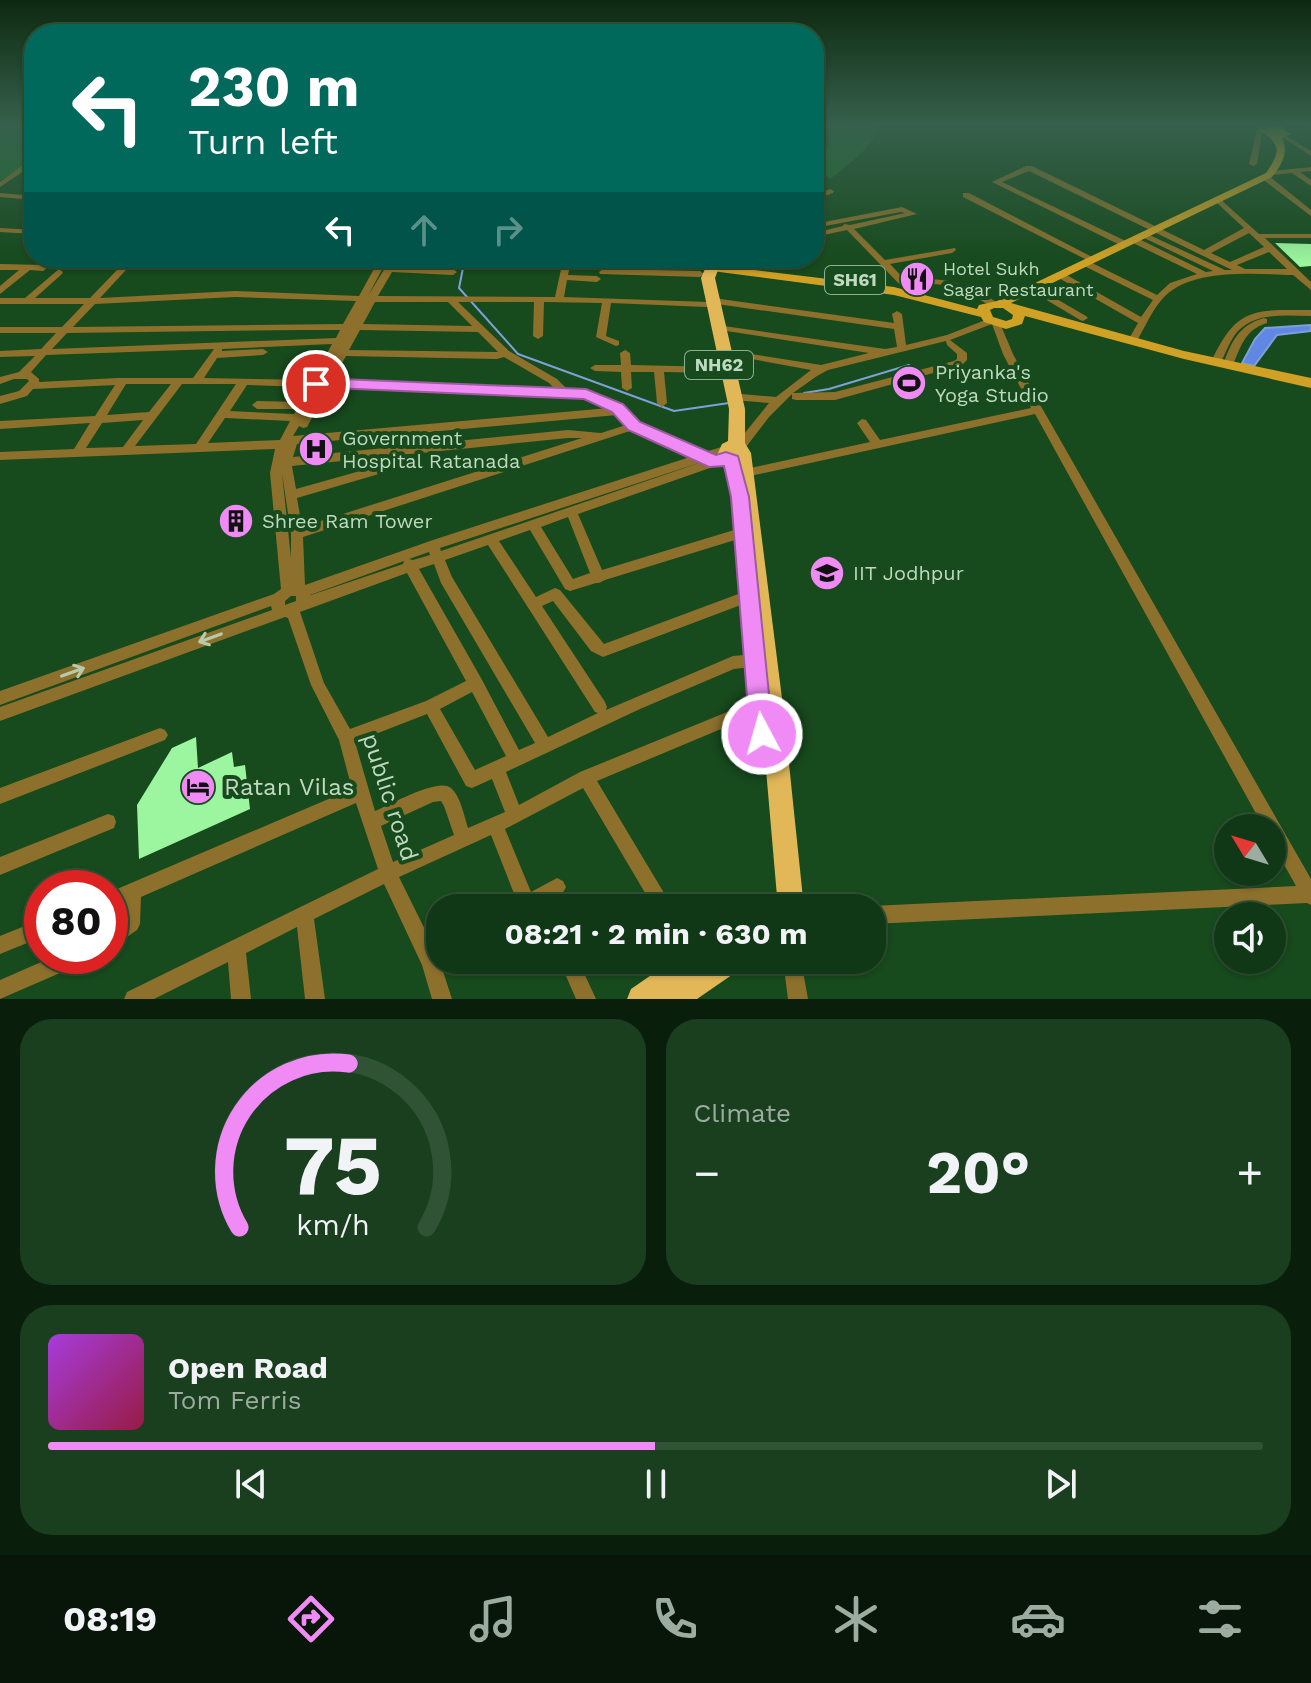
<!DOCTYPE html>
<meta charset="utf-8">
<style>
body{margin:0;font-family:"Work Sans",sans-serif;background:#1a3f1f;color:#f1f3f6;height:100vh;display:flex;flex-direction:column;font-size:30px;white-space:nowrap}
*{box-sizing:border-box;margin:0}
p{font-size:26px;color:#9caca1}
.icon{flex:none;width:44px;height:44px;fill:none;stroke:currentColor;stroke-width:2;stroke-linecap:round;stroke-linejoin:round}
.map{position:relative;height:999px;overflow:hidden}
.details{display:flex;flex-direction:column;gap:20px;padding:20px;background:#091f0c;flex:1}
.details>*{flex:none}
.guide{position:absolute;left:24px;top:24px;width:800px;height:244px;border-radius:32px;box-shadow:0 2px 6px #0004,0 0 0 2px #305235;background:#00695c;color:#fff;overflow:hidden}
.needle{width:52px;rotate:308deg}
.tools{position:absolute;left:1214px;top:814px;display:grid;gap:16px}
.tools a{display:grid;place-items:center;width:72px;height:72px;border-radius:50%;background:#113816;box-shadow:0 2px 6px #0004,0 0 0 2px #305235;font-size:40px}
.speed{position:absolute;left:24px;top:870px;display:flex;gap:16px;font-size:40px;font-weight:700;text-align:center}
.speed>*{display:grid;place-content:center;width:104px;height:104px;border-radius:50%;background:#113816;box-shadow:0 2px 6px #0004,0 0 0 2px #305235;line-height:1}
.speed .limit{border:12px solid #d22;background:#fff;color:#111}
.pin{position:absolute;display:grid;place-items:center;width:68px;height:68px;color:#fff;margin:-34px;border:4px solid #fff;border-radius:50%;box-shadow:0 2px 8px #0007}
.me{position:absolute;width:88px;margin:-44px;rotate:354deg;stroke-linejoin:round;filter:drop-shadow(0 0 6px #0008)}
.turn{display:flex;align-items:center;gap:28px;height:168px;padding:0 32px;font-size:36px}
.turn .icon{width:104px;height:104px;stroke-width:2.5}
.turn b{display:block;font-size:56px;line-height:68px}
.lanes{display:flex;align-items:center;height:76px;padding:0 32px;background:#0003;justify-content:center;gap:40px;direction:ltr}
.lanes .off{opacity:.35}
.big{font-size:60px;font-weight:700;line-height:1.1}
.details .tile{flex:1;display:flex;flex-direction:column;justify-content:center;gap:12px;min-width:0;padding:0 28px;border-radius:32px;background:#1a3f1f}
.details .dial{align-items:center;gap:0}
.dial svg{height:208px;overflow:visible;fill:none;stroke:#305235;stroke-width:7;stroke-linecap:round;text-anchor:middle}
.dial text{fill:#f1f3f6;stroke:none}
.song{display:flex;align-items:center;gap:24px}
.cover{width:96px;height:96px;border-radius:12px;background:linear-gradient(135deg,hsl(280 70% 55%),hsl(340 70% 35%))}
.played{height:8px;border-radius:4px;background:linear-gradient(90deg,#f08bf5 50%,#305235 50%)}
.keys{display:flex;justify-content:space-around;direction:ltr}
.heat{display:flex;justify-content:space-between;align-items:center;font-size:44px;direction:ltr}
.details .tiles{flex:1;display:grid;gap:20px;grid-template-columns:1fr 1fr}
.tile:last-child{grid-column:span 2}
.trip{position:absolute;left:426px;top:894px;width:460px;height:80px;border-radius:32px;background:#113816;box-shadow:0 2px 6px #0004,0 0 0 2px #305235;font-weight:700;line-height:80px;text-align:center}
.menu{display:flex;height:128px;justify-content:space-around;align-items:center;background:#071609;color:#9caca1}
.menu .icon{width:56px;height:56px}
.menu .current{color:#f08bf5}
.menu b{font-size:36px;color:#f1f3f6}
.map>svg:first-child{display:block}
.green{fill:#1e6d29}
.water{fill:#6087e4;stroke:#7da0d9;stroke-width:2}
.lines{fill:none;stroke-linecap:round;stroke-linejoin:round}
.stream{stroke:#7da0d9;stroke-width:2}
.building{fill:#9bf69f}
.minor{fill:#8d702c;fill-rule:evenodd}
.major{fill:#d1a126;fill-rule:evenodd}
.highway{fill:#e2b758;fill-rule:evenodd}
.oneway{stroke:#b8caaa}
.route{fill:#f08bf5;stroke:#9c5a9f;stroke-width:2}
.labels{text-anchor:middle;stroke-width:8;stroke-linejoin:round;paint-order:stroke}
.far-poi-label{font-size:18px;fill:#c0dac0;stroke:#174a1d;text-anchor:start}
.shield{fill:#174a1d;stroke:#8daf8f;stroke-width:2}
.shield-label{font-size:18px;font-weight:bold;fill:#c0dac0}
.poi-label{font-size:20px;fill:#c0dac0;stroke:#174a1d;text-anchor:start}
.near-poi-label{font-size:24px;fill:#c0dac0;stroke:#174a1d;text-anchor:start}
.near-street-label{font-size:24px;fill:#c0dac0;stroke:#174a1d}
</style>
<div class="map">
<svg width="1311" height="999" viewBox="0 0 1311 999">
<rect width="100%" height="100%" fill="#174a1d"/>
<path class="green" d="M0,123H34V159L0,181Z
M817,123H880C877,144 847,166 830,179L819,169L821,151L829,145V131Z"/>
<path class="water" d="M1311,325V331L1277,335L1254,366L1242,363L1255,339L1265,328Z"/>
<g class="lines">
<path class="stream" d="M465,258L459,288L518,354L674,411L729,403
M804,393L829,389L909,365"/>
</g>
<path class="building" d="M1275,243L1311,244V266L1300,267Z
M196,737L198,768L232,752L234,767L245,765L250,809L139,859L137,805L172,748Z"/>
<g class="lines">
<path class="minor" d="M1282,123H1288L1282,131H1278L1277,130Z
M1260,126L1263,128L1257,164L1253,166L1249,164L1257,128Z
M1284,134L1311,151V156L1282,137L1281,136Z
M31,159H34V164L0,187V182Z
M1026,166H1032L1204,250L1244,228L1216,202L1215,200L1219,198L1259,234H1311V238H1265L1311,282V290L1293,275C1255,274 1194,268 1165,296C1152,309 1145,328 1135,344H1129L1127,342L1138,323L1057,277V273H1063L1141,317L1153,300L1082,265V261H1088L1157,295L1170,283L1197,274L1131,242V238H1137L1206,272L1213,271L1140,236L1139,234L1143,232L1225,270H1232L1029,171L1002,182L1128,242V246H1122L992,182ZM1249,233L1264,247L1230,262L1211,253ZM1269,252L1287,269H1245L1237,265Z
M1311,167V171L1300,172L1311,180V186L1292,173L1272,175L1268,173L1272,171Z
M1262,175H1268L1311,210V216L1262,179Z
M830,189L834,191L833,193L814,200V195Z
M0,193L34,196V200L0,197Z
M963,193H969L1096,259L1089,261L963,197Z
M902,207L917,214L854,229L885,260L955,248L956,250L952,253L890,264L906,281C940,276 968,282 996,302V306C986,306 978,297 968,292C950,283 930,283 911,286L914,289L912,291H906L847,230L814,237V233L843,226L844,224L850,225L905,213L901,212L814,228V224Z
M0,228L34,230V234L0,232Z
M128,258H137L100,298L235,291L359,296L380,258H388L368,296L391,258H399L395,267L453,269L457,272L453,275L392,272L378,296L555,297L563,260L569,258L571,260L568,275L597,276L601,279L597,282L567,280L564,297L709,302L710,299L713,298L894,323L892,314L897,311L902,314L906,345L947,335L988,319L999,321L1013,354L1038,401L1311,879V905L1307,903L872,924V908H867L872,906L1296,886L1272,843V828H1264L1035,414L746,477L740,473L746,469L870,442L857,423L862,419L866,420L880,440L1031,408L1003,354L992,324L950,340L967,353V360L962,365L835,400H796L792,399V394L769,417L743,451L739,452L733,448L735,445L769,403L733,400L728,396L729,393L776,397L811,370L724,354L719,351L720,349L821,365L869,353L720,330L715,327L717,325L885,349L897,347L894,329L710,303L709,306L706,307L611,303L606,336L619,341V345L616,346L596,337L602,303L544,302L543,336L538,339L533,336L534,302H458L509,351L557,379L567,389L600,394L625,408L638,423L705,452L725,446L731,450L726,454L732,458L730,461L578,514L602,570L744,527L748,528L750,532L748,536L605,580L599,583H596L570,591L565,589L530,530L499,541L536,597L555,588L560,590L604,644L749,590L754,592L756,596L754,600L603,657L591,651L553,601L542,606L605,702L607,707L606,710L733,656L755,654L760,656L762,661L760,666L734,669L640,709L506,772L519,805L580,772L759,699L764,701L766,706L764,711L597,781L673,908H654L583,788L505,829L531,892L557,878L563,881L566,887C557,907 531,908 512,908L517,901L491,835L399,877L438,956L452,999H432L422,965L384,884L314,919L325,999H305L297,927L246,953L251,999H231L228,962L154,999H124L127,992L378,869L356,803L141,897L140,924L137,930L110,949V929L122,919L123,904L110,910V892L352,789L339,740L311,685L288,618L285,617L0,721V707L272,610L271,606L0,705V691L274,594L281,589L270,473L275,449L0,460V452L74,449L90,423L0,429V421L95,416L115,385L33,389L27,396L0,404V396L19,391L29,381L27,379H14L0,384V377L19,372L35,356L0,357V351L41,349L56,333H0V327H62L84,304H0V298H25L59,269L63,272L62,274L35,298H90L117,270H83L79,267L80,265L122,264ZM235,297L356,301L343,324L73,327L95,304ZM375,302H448L472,326L363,324ZM300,330H340L336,338L52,349L67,333ZM360,330L478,332L498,352L349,350ZM946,341L947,345L957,354V359L954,361L835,392L793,393L817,376L828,370ZM332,344L313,380L204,378L217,358L263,355L268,352L263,349L222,351V349ZM214,349L193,378H118L39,382V379L31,372L46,355ZM346,356L497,359L504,357L549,383L554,388L332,381ZM126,384H171L149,412L107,415ZM182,384H236L196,444L135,446ZM247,385L309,387L301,402L257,401L252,405L257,409H297L294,414L230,411ZM329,387L564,396L593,400L609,408L293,436L299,426L303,428L307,427ZM617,415L626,425L601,433L568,430L293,457L297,444ZM225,418L290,421L280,440L208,443ZM143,420L123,447L86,448L102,423ZM633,430L693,456L433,540L305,585L303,537ZM568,438H582L302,527L297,498L389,471L391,468L385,464L296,489L292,466ZM711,459L441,551L440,548ZM282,473L291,534V558ZM568,517L590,573L573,579L541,527ZM488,545L595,712L598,713L548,737L452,577L445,560ZM429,552L430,555L413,560L409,559ZM404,561L403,564L311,595H310ZM434,564L441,583L535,743L519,750L481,678L419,569ZM407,573L466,681L426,701L350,729L324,683L300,612ZM291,596H296V601L285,605V601ZM472,692L506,756L475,770L440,709ZM427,714L466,786L472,788L492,779L505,812L468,828C464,816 461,797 451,788C438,777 390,805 375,811L355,742ZM441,801L444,806L454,835L393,862L381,826L433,802Z
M0,264L43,265L47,268L43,271L30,270L0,294V286L19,270H0Z
M603,269L700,271L704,274L700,277L600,274L599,272Z
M1048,294L1086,316L1088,318L1083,321L1080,320L1045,299V295Z
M1311,310V316C1284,316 1252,311 1234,336C1228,345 1225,355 1220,364H1212L1211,362C1237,306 1254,310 1311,310Z
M1264,318L1267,319V323C1244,330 1241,347 1232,367H1224L1223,365C1231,342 1239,325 1264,318Z
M625,350L630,353L631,365L721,367L726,370L721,373L664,372L667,403L662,407L657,403L654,372H631L632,388L627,391L622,388L621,372L595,371L590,368L595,365H621L620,353Z
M160,728L165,730L168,735L165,740L0,804V788Z
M108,814L114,816L116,822L114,828L0,875V857Z
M42,919V937L0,954V936Z
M55,956H85L83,963L0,999V980Z
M559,960H578L596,999H576Z
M783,960H801L808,999H788Z"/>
<path class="major" d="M1277,126L1291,134L1282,138C1289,152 1282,165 1272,177L1011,303L1184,351L1311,378V388L1184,359L1025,316L1022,324L1006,329L984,322L981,317L894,295L712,271L706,268L712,265L894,287L977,309L979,305L997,301L1266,173C1282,150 1280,145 1260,130ZM994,308H1003L1013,315L1012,319L1006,321L993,317L990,310Z"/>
<path class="highway" d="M688,258H704L711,262L715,258H729L718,270L715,278L745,409V443L751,453L783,706L804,908H778L765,758L755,755L751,747L745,673L748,666L756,663L735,469L723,465L717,455L722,444L728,441L729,409L701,278L705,269Z
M673,960H743L739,970L697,999H627L631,989Z"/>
</g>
<defs><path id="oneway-shaft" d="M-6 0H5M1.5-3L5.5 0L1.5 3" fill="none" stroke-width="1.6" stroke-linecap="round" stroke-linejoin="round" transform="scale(2)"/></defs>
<g class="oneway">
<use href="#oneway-shaft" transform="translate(210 638) rotate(160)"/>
<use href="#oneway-shaft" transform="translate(73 672) rotate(-20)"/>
</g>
<linearGradient id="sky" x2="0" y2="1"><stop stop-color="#0d2910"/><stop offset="0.47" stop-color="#36604c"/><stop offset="1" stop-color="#36604c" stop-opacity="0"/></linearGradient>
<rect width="1311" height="263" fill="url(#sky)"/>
<path class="route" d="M316,378L586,389L623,404L640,422L716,455L726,452L738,456L749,497L773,734L770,742L762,746L754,742L750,734L731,497L724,466L709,467L648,439L628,430L612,412L584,399L311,387V380Z"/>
<defs>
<g id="restaurant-disc" transform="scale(1.8)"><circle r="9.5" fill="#f08bf5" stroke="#174a1d"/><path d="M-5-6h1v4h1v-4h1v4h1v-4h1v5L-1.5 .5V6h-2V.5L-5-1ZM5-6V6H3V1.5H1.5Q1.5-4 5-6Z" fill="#111"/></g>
<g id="stadium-disc" transform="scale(1.8)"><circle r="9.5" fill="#f08bf5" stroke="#174a1d"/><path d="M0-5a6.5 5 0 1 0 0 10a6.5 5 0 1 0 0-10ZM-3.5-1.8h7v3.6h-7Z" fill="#111"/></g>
<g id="hospital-disc" transform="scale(1.8)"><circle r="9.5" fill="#f08bf5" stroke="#174a1d"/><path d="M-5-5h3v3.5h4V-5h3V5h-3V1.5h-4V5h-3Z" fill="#111"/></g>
<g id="building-disc" transform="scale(1.8)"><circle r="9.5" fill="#f08bf5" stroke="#174a1d"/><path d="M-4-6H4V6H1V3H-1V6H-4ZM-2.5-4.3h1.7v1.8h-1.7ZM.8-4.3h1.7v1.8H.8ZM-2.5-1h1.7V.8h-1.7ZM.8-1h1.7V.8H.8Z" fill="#111"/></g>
<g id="university-disc" transform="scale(1.8)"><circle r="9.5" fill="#f08bf5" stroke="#174a1d"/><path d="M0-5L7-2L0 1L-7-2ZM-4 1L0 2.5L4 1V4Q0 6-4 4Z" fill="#111"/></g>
<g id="hotel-disc" transform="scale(1.8)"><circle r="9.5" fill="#f08bf5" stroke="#174a1d"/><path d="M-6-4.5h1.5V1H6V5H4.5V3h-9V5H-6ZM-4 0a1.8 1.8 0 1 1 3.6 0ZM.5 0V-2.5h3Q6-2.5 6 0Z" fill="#111"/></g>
</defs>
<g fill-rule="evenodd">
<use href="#restaurant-disc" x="917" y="279"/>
<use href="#stadium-disc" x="909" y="383"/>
<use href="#hospital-disc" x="316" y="449"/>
<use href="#building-disc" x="236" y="521"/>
<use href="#university-disc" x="827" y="573"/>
<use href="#hotel-disc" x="198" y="787"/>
</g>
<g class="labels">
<g class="far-poi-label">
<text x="943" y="275">Hotel Sukh<tspan x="943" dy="21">Sagar Restaurant</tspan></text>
</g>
<g class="shield">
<rect x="825" y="266" width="60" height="28" rx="6"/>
<rect x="685" y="351" width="68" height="28" rx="6"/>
</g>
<g class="shield-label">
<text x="855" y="286">SH61</text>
<text x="719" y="371">NH62</text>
</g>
<g class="poi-label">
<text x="935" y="379">Priyanka's<tspan x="935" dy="23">Yoga Studio</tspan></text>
<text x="342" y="445">Government<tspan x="342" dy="23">Hospital Ratanada</tspan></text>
<text x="262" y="528">Shree Ram Tower</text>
<text x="853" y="580">IIT Jodhpur</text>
</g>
<g class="near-poi-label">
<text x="224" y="795">Ratan Vilas</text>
</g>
<g class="near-street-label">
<text transform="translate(390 797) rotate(72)" y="8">public road</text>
</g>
</g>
</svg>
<div class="tools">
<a><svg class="needle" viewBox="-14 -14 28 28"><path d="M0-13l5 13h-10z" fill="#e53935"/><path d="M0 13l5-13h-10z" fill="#9caca1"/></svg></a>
<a><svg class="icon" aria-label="sound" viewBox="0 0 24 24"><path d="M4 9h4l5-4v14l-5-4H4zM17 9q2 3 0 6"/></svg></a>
</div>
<div class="speed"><div class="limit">80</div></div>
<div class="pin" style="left:316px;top:384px;background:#d93025"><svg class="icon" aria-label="arrive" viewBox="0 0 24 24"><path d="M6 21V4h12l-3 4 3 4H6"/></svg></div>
<svg class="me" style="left:762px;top:734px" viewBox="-20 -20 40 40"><circle r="17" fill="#f08bf5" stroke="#fff" stroke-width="3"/><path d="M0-11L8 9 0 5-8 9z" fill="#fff"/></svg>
<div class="trip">08:21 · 2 min · 630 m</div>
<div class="guide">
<div class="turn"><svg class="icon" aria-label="left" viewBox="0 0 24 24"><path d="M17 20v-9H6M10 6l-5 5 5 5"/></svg><div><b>230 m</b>Turn left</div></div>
<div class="lanes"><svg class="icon" aria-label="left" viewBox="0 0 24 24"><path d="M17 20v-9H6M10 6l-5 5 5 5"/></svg><svg class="icon off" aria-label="ahead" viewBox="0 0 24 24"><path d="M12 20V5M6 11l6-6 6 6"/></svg><svg class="icon off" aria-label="right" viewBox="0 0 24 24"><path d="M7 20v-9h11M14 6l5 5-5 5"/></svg></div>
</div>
</div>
<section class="details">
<div class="tiles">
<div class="tile dial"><svg viewBox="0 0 100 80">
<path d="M14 69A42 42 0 1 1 86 69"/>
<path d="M14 69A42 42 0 0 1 56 6" stroke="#f08bf5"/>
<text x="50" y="56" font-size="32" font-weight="700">75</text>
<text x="50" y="72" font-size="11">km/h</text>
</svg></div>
<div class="tile"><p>Climate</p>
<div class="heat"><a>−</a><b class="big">20°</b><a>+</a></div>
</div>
<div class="tile">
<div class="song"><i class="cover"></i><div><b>Open Road</b><p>Tom Ferris</p></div></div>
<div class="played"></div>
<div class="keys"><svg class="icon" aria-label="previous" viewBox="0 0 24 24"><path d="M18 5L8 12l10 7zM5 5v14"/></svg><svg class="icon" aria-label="pause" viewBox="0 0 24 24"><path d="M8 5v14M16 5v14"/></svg><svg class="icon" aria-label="next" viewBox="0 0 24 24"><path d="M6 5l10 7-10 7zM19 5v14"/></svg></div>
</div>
</div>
</section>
<nav class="menu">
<b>08:19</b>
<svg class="icon current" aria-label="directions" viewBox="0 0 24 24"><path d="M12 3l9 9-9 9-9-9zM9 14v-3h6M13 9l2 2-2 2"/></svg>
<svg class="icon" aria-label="music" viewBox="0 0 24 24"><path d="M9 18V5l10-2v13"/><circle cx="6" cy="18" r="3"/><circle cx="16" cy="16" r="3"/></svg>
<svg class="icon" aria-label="phone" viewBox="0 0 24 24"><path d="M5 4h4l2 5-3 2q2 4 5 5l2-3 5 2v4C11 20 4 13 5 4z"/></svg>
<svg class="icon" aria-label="climate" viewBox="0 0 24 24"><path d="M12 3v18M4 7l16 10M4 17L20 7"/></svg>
<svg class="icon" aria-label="car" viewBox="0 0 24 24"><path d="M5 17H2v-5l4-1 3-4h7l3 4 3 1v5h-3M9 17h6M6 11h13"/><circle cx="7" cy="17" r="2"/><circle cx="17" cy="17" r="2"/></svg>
<svg class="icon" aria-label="filters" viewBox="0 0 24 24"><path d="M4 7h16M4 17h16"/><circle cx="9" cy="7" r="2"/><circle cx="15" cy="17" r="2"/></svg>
</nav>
